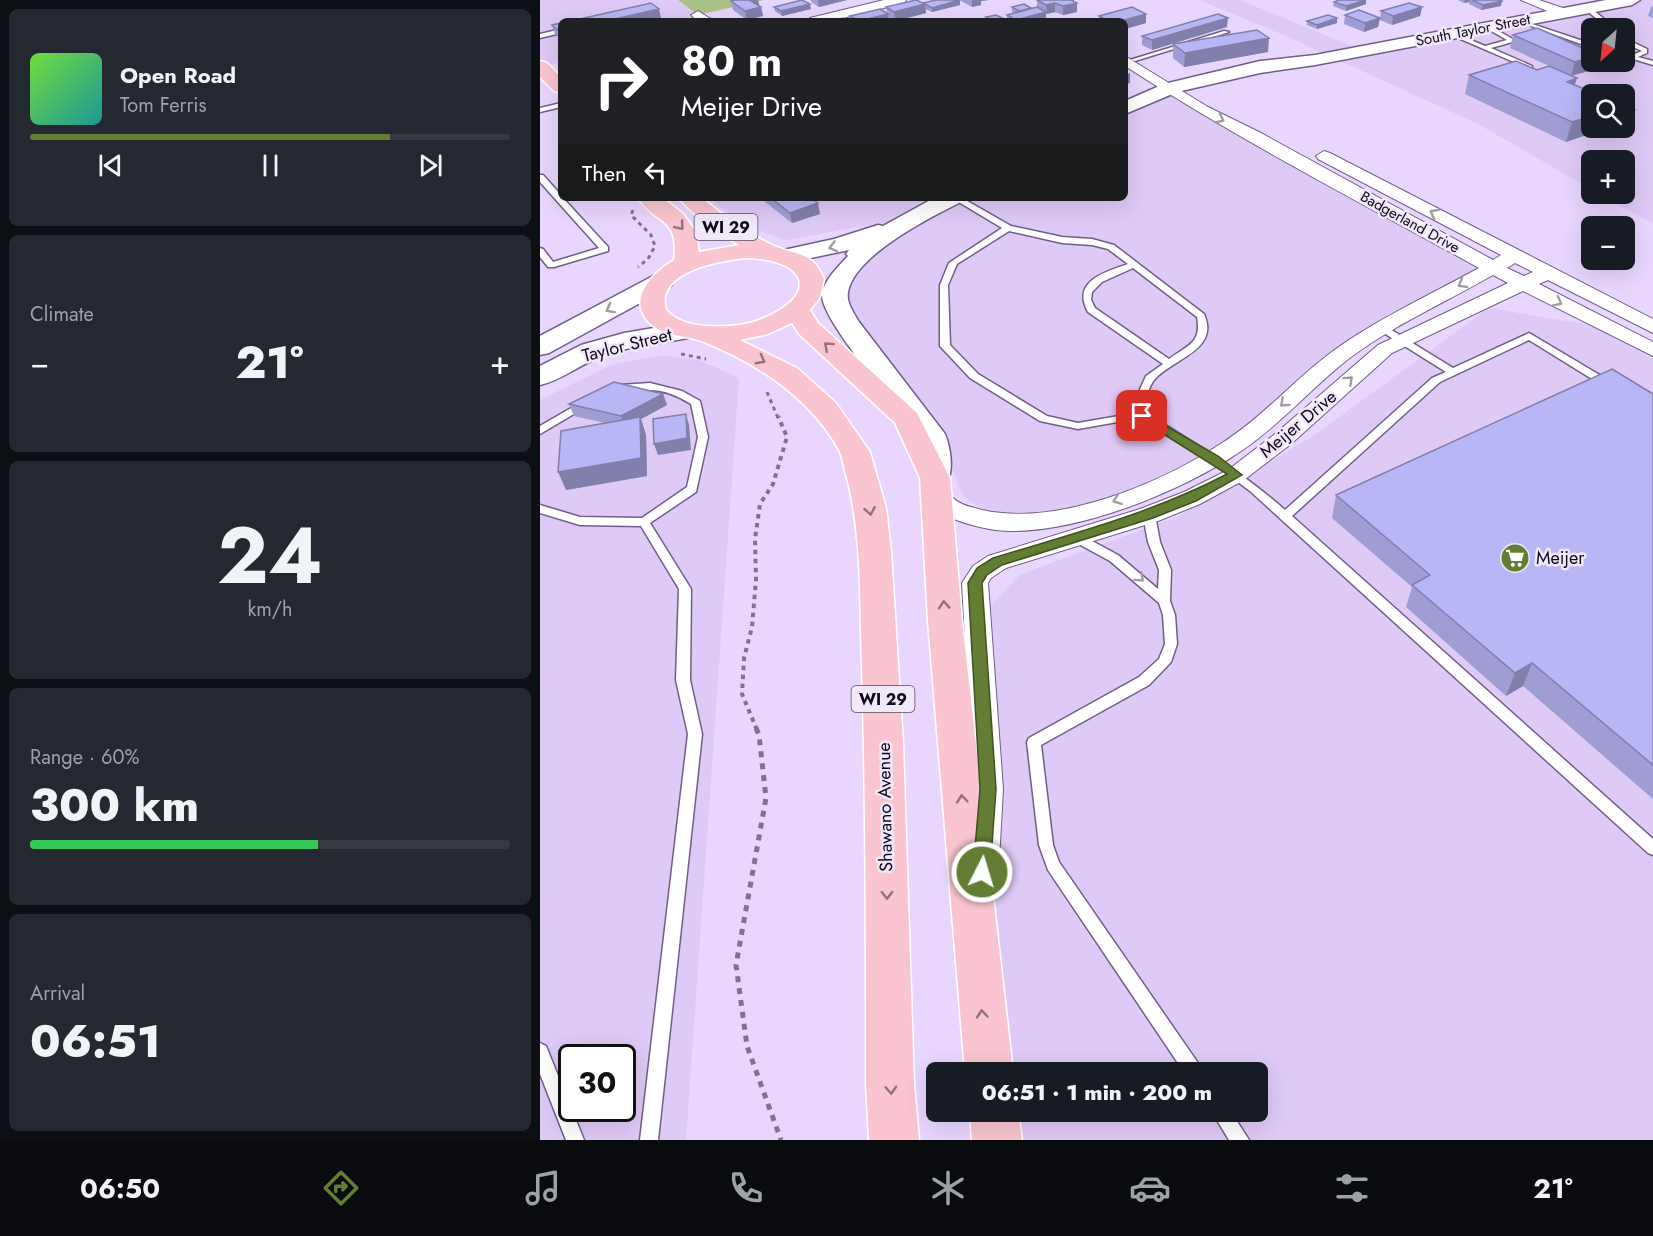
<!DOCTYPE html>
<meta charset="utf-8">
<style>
body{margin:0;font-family:Jost,sans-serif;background:#242831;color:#f1f3f6;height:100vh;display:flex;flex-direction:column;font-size:22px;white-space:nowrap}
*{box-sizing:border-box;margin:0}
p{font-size:20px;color:#9ea1a6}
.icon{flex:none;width:33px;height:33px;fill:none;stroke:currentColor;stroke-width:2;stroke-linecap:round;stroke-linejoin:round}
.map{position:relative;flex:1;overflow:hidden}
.details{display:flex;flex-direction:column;gap:9px;padding:9px;background:#0d0f14;width:540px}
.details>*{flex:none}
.banner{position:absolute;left:18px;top:18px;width:570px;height:183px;border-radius:9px;box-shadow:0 6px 24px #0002;background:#202124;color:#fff;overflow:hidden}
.needle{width:39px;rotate:207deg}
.tools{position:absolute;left:1041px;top:18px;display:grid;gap:12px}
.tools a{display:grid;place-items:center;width:54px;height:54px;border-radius:9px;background:#171b24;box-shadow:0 6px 24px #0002;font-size:30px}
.speed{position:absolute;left:18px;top:1044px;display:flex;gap:12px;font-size:30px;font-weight:700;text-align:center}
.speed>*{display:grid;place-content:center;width:78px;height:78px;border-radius:50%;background:#171b24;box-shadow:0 6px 24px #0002;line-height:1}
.speed .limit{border:3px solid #111;border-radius:9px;background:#fff;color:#111}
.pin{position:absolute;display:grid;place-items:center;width:51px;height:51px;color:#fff;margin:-26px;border-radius:12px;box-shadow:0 3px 9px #0006}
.me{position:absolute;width:66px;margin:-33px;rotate:5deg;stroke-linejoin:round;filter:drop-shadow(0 0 4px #0008)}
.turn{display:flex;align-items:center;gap:21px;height:126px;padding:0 24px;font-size:27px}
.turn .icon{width:78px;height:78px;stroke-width:2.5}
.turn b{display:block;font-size:42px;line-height:51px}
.then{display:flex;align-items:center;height:57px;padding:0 24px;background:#0003;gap:12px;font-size:22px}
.big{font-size:45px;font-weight:800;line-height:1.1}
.details .tile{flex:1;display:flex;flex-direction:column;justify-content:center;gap:9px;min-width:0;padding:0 21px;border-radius:9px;background:#242831}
.details .dial{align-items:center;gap:0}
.dial b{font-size:78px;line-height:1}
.song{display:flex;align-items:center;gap:18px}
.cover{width:72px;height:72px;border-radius:9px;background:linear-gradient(135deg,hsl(100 70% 55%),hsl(180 70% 35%))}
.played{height:6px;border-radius:3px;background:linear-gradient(90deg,#637e33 75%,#363941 75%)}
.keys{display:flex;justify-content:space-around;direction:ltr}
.heat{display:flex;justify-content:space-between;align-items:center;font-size:33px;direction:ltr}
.charge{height:9px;border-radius:4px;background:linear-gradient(90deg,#34c759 60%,#363941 0)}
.trip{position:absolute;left:386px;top:1062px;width:342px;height:60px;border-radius:9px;background:#171b24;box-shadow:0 6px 24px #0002;font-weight:800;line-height:60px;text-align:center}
.tab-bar{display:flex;height:96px;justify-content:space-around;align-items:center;background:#090b0e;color:#9ea1a6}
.tab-bar .icon{width:42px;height:42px}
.tab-bar .active{color:#637e33}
.tab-bar b{font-size:27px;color:#f1f3f6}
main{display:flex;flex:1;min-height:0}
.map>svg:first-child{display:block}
.built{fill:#dfc9f6;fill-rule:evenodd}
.green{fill:#aac287}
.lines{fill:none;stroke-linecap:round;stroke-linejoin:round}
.lane-casing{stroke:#725d89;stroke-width:3}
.street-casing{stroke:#725d89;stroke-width:2}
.secondary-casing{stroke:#725d89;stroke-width:3}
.primary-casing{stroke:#fff;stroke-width:3}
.path-far2{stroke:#817390;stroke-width:3;stroke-dasharray:4 4;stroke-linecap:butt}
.path-far1{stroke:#817390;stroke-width:4;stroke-dasharray:4.5 4.5;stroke-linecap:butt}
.path{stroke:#817390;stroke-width:5;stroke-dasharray:6 6;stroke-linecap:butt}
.lane{fill:#fff;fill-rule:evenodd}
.street{fill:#fff;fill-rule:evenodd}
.secondary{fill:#fff;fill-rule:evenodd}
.primary{fill:#fac5d0;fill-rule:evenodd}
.wall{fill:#9f9dd3}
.shaded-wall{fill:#827fac}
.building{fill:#b9b6f5;stroke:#827fac;stroke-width:1.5}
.oneway{stroke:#a09da3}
.oneway2{stroke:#92717e}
.route{fill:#637e33;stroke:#405221;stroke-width:1.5}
.labels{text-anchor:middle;stroke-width:5;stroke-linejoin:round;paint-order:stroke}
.far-street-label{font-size:15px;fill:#120a1a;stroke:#f1e8fc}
.shield{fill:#f1e8fc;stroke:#554d5e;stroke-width:1.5}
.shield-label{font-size:16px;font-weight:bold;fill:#120a1a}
.street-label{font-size:18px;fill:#120a1a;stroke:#f1e8fc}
.poi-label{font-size:18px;fill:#120a1a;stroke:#f1e8fc;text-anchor:start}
</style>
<main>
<section class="details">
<div class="tile">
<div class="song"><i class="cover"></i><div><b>Open Road</b><p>Tom Ferris</p></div></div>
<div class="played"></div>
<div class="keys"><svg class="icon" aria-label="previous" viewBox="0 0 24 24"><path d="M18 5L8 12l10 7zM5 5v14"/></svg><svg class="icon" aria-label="pause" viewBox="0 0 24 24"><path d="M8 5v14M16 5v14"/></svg><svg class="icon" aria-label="next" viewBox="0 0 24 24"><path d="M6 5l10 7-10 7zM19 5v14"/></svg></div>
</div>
<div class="tile"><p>Climate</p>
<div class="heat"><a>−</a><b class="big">21°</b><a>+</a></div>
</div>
<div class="tile dial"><b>24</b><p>km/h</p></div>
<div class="tile"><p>Range · 60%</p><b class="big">300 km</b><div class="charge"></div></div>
<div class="tile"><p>Arrival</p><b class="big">06:51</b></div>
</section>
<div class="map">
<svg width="1113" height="1140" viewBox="0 0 1113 1140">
<rect width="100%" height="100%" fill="#e9d6fe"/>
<path class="built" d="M0,0H138L167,21H21V62L0,67Z
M659,0H700L824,51L1092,0H1113V224L1060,194H1084V160H1052L1051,189L938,124L746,36ZM1052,28H1084V62H1052ZM1052,94H1084V128H1052Z
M631,88L951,267L820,341L702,439L600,487L523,511L486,516L451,514L423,496L393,421L344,357L308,304L268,298L273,286L344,235L329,225L247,240L205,226L169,198H585V108Z
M949,308L1050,325L1113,359V1140H457L454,1112H717V1072H449L443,1024L448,608L481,574L637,517L773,436Z
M123,355L159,360L199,378L146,1140H0V400L71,365ZM32,1058H82V1108H32Z"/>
<path class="green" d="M138,0H224L158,15Z"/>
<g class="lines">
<g class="lane-casing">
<path id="lane" d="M1045,7H1049L1063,18L1065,28H1059L1058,20L1045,9Z
M980,20L1052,44V48L980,22Z
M946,26H950L976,41L951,48L992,66V68H988L909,34L914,33L945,46L967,40L946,28Z
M21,29V33L0,38V34Z
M684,31L689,32L595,61L590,60Z
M1084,38L1107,49V53L1098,57L1113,61V65L1090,58V56L1102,51L1084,43Z
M21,103V107L0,112V108Z
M1084,106L1094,110L1090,112L1084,111Z
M0,175H3L21,195V198H23L68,247V251L14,267H8L0,257V248L3,249L13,262L59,248L0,182Z
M412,198H422L471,226L522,237L552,239L574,245L664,314C680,350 634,358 615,379C609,385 607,397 603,405L606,413C655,443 702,472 745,510L892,378L906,372L839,330V326H845L913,368L989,333L1073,383V387H1065L989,340L900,382L752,516L1113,839V855L1108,853L710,491L670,461L600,418L538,429L500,421L430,378L400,346V285L409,263L462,228ZM469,231L522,243L552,245L568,249L588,264C565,272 531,281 548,312L623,364L606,376L593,405L596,413L538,423L507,416L438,374L410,345L408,285L417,264ZM593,268L657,317C662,343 648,345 629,359L555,308L551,300L552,292L562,282Z
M110,383L142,391L160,401L168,437L156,492L110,523L151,589L150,680L162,734L118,1140H100L148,734L136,680L139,589L101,526L40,525L0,513V505L40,517L102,518L147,487L158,437L151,404C138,396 125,390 109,390C99,389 83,394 75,388L80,385Z
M45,400L50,403L49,405L0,434V426Z
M609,511L615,515L620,542L631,570L630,601L635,615L637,644L631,662L609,685L501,745L513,845L519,862L660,1066L662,1072H644L508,870L499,845L487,742L489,738L599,677L619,659L625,644L623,615L619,603L570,561L533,541L531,538L537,534L541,535L578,555L618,589L619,570L608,542L603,515Z
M0,1043L6,1046L44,1140H26L0,1074Z
M672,1112H691L709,1140H689Z"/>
</g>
<g class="street-casing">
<path id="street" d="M344,0H366L364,3L291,21H268L270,18Z
M981,0H999L1029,10L1031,13L1029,16H1019Z
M158,11L174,21H158L151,15Z
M585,56L668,107L719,132L953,260L961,255L778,159L776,156L784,151L790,153L1113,319V333L1008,280L999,284L1113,342V356L983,291L852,353L751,444L704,480L660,504L618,521L466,568L451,578L448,583L463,789L459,861L454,871L443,875L432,871L427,861L433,789L422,583L433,566L448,556L600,509L644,492L688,470L735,434L838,345L968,283L953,275C906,302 854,325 811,357C777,383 749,415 715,441C656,486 549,530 475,531C453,532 424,524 404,515C394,509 389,499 384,488L388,483L396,480L404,483C407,487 409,494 413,498C421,506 433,507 442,510C517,527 620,484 682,443C729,413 764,368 812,338C852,312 897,291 939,268C820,202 699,140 585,66ZM975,263L993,272L984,276L967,268Z"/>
</g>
<g class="secondary-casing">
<path id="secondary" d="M1066,0H1100L1092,5L775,65L720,73L637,92L585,114V101L624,84L720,61L775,55Z
M394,198H422L419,203C389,218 314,256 308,292C306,303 314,313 319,322L405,434C411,449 414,471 406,485L395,488L384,485C375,471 382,450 375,434C358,406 282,322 282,295C283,281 299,266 308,256L306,254L309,250L247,263L239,261L235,256L239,251L294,239L338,225L343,226Z
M122,274L131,276L134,281L131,286L9,353L0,355V336L113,276Z
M143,323L152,325L156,331L152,337C122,344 89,345 60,357C39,365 22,380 0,385V366L41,345L84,333Z"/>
</g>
<g class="primary-casing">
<path id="primary" d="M0,61L7,63L21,77V93L14,91L0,77Z
M98,198H123L143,214L156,232L159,252L199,245L165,224L138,198H162C183,216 207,233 232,245C256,256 272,250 284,279L280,297L270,310L278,323L377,413L410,478L422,621L473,1072H425L388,621L380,478L355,423L259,334L252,323L228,334L200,340L257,368L296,403L330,452L346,508L351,551L363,743L374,1084L379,1140H329L326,1084C326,934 326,784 321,634C320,581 320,529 307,478C304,469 303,458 299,450C270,398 218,364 164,342C144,334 122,338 107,320C88,297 114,272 134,260C139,216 117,226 98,198ZM206,258C266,259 282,294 222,319C205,326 186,327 168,326C152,325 138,322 126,310C115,271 180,261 206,258Z
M430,1112H478L482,1140H432Z"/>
</g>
<path class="path-far2" d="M93,210L91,215L111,235L115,246L108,259L98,267
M141,354L166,359
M227,392L238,418"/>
<path class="path-far1" d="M217,730L202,694L204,658L212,627L216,580L215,539L220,504L233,484L247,437L238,416"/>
<path class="path" d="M216,728L219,735L226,798L196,965L207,1046L241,1140"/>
<use href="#lane" class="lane"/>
<use href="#street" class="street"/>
<use href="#secondary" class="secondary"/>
<use href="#primary" class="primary"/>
</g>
<path class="wall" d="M193,0H218L219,6L221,7L223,16L207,20L193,10L191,1Z
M271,0H307L279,7L271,2Z
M419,0H449L441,1V5L432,7Z
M420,0V5L392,12L385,9L386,13L356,21L348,17L349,21H311L310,16L347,13L346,7Z
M497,0H534L537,12L523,15L515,12L506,14V21H444L446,20V17L467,20V15L474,13L472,12V7L491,8L497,7Z
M826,0V4L806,11L793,6L794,2Z
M918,0H960L961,6L941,10L929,4V2L924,3Z
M1113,6V18L1108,16L1111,7Z
M234,7L271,9L242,16L235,11Z
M882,7L880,16L852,25L840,20L841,11Z
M805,15L840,18L838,27L824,32L804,24Z
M559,16L606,23L585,29V21H559Z
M767,21L797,23L777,29L767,25Z
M21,23V39L15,34L12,25Z
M687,27L612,50L602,45V36Z
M973,35L1052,62H1057L1055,69L1031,76L970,48Z
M633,44L728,52L644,67L633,58Z
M929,75L1035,85L1052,128H1067L1026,142L925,94Z
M220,198H271L280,214L252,223Z
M123,394L127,405L101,419L106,435L107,476L26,490L65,423L34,416L29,404Z
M1113,394V799L983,686L966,696L866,607L872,587L792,518L796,495Z"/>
<path class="shaded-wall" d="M218,0L220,8L221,7L223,16L207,20L205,11L211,1Z
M278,0H307L279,7Z
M420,0V5L392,12V8Z
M432,0H449L441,1V5L432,7Z
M527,0H534V4L537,3V12L523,15V6Z
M826,0V4L806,11V6Z
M925,0H930L929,2L924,3Z
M962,1L961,6L941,10L943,5Z
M515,3V12L507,14L506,5Z
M270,4L271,9L242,16L241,11Z
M385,4L386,13L356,21L354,12Z
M882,7L880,16L852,25L853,16Z
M119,9L121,18L108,21H66Z
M506,12V21H476V20Z
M348,14L349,21H319Z
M606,14V23L585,29V21H581Z
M688,18L687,27L612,50V40Z
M797,18V23L777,29V25Z
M840,18L838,27L824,32L825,23Z
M729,38L728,52L644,67L645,53Z
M1052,57V62H1057L1055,69L1031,76L1035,62Z
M590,73V83L585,85V75Z
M1037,78L1031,97L1027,82Z
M1052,116V128H1067L1026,142L1032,122Z
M278,203L280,214L252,223L250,213Z
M123,394L127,405L101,419L106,435L107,476L26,490L18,472L85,428L81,416Z
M146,414L149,425L151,450L118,455L114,444Z
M992,663L983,686L966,696L975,673Z"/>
<path class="building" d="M196,0H216L211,1L221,7L205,11L191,1Z
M262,0L270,4L241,11L234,7Z
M376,0L385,4L354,12L346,7Z
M396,0H420L392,8L383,3Z
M497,0H531L537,3L523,6L515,3L506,5Z
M799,0H826L806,6L794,2Z
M932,0H960L962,1L943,5Z
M111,3L119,9L66,21H31Z
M869,3L882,7L853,16L841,11Z
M484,4L491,8L479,11L472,7Z
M497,7L506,12L476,20L467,15Z
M592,7L606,14L581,21H569L559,16Z
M340,9L348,14L319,21L310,16Z
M819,10L840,18L825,23L805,15Z
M678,14L688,18L612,40L602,36Z
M456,15L468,21H444L450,19L446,17Z
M788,15L797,18L777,25L767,21Z
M303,18L307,21H293Z
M21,23V31L20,32L12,25Z
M997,28L1052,52V57L1035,62L973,35Z
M717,30L729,38L645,53L633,44Z
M976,61L997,70L1009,66L1037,78L1027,82L1057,94H1052V116L1032,122L929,75Z
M231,198H271L278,203L250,213Z
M1072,369L1113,394V765L992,663L975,673L872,585L890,575L796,495Z
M74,382L123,394L81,416L29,404Z
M146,414L147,438L114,444L113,419Z
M100,417L101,458L18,472L21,431Z"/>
<defs><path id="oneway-chevron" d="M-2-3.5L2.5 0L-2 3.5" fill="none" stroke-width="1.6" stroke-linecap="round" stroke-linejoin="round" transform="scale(1.5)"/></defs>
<g class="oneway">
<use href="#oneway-chevron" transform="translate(680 119) rotate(27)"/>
<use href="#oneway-chevron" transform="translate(894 213) rotate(-152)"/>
<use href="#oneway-chevron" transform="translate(293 247) rotate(166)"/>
<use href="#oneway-chevron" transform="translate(922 284) rotate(150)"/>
<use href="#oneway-chevron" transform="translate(1018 302) rotate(27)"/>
<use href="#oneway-chevron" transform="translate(70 309) rotate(151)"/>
<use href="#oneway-chevron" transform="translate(809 380) rotate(-42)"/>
<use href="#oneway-chevron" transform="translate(744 403) rotate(138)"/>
<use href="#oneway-chevron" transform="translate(577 500) rotate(160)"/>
<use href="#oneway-chevron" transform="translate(600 578) rotate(42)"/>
</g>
<g class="oneway2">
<use href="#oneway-chevron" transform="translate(140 226) rotate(50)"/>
<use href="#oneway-chevron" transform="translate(288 346) rotate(-138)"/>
<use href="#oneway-chevron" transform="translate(221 360) rotate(28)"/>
<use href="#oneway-chevron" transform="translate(330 511) rotate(80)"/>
<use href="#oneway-chevron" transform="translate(404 605) rotate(-94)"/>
<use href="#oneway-chevron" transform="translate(422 799) rotate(-95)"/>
<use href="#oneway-chevron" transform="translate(347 895) rotate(89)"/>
<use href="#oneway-chevron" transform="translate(442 1014) rotate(-95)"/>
<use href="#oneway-chevron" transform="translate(351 1090) rotate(87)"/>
</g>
<path class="route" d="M602,412L678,456L702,475L656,501L613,518L462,565L447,575L442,583L456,789L450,872L448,877L442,879L436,877L433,872L440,789L428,583L437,568L453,558C532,534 613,513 687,474L598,418V413Z"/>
<defs>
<g id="supermarket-disc" transform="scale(1.5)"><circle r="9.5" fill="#637e33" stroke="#f1e8fc"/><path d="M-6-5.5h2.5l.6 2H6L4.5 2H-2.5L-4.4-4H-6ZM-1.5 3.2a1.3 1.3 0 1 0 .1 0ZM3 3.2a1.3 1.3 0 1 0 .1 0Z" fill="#fff"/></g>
</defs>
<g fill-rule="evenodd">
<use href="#supermarket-disc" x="975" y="558"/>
</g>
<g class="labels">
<g class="far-street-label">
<text transform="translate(933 30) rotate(-11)" y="5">South Taylor Street</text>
<text transform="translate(870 222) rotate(29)" y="5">Badgerland Drive</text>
</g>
<g class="shield">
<rect x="154.5" y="214" width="63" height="26" rx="4.5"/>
<rect x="311.5" y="686" width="63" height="26" rx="4.5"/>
</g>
<g class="shield-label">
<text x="186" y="233">WI 29</text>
<text x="343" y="705">WI 29</text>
</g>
<g class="street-label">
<text transform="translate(87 345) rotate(-14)" y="6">Taylor Street</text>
<text transform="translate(758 424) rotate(-40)" y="6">Meijer Drive</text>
<text transform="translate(345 807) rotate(-91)" y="6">Shawano Avenue</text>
</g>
<g class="poi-label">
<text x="996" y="564">Meijer</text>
</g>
</g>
</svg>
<div class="tools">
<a><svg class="needle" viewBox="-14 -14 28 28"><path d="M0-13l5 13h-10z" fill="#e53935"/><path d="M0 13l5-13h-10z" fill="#9ea1a6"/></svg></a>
<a><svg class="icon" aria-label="search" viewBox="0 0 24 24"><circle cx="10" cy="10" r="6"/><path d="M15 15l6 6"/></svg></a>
<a>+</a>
<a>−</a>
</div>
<div class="speed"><div class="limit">30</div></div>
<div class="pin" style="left:602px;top:416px;background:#d93025"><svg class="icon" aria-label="arrive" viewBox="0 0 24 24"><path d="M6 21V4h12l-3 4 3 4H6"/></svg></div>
<svg class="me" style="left:442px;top:872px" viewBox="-20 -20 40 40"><circle r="17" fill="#637e33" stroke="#fff" stroke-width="3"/><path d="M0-11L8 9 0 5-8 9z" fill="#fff"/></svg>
<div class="trip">06:51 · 1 min · 200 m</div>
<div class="banner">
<div class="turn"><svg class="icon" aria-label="right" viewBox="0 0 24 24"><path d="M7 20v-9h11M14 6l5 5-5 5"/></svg><div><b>80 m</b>Meijer Drive</div></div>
<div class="then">Then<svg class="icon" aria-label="left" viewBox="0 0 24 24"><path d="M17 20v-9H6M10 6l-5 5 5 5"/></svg></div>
</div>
</div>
</main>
<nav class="tab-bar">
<b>06:50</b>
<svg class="icon active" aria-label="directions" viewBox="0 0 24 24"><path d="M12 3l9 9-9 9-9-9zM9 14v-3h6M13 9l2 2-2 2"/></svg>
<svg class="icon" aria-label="music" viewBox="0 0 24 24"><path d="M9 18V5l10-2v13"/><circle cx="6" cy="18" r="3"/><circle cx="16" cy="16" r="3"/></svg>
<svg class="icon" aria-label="phone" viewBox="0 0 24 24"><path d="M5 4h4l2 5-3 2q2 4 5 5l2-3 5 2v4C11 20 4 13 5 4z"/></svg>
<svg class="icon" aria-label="climate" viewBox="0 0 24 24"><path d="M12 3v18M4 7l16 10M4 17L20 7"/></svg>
<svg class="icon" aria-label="car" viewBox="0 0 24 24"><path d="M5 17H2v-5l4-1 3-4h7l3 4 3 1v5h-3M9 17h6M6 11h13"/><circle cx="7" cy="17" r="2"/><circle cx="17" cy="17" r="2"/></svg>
<svg class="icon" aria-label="filters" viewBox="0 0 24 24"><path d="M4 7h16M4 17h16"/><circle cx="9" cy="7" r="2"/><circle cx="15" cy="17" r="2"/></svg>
<b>21°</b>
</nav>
